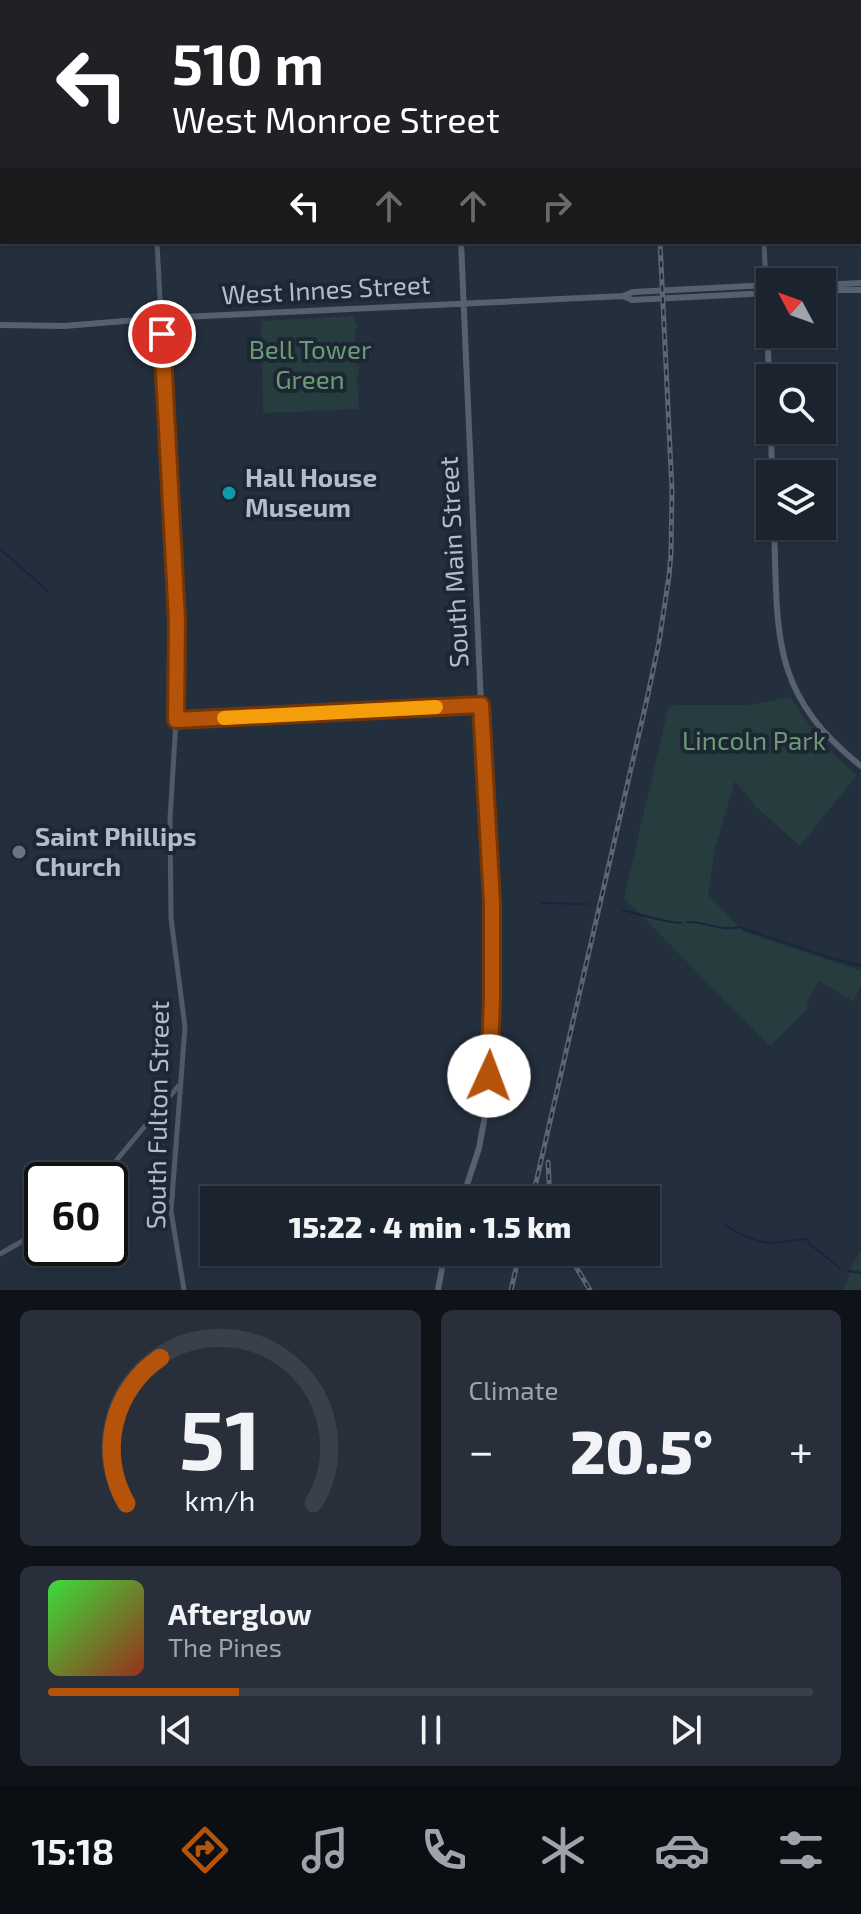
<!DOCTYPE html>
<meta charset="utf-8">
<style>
body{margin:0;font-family:"Exo 2",sans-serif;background:#282f3a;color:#f1f3f6;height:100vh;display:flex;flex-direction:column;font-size:30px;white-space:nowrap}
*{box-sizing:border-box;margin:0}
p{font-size:26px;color:#a0a4aa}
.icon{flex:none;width:44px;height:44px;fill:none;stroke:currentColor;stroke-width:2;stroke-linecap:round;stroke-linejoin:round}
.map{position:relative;height:1290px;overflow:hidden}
.sheet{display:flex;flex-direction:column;gap:20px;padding:20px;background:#0f1319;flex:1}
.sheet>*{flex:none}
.hud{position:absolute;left:0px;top:0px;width:862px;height:244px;box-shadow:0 2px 6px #0004,0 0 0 2px #39404a;background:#202124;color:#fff;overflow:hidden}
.needle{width:52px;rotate:311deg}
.tools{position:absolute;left:756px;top:268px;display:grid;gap:16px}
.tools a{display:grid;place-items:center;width:80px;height:80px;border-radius:0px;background:#1b232e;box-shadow:0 2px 6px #0004,0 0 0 2px #39404a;font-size:40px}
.speed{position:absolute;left:24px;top:1162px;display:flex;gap:16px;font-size:40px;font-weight:700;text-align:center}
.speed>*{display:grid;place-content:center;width:104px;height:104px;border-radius:50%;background:#1b232e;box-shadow:0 2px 6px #0004,0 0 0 2px #39404a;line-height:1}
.speed .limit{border:4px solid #111;border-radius:12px;background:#fff;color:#111}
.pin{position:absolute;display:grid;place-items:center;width:68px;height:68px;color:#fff;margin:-34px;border:4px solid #fff;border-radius:50%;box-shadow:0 2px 8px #0007}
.me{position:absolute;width:88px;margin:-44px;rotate:2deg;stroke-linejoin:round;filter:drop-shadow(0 0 6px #0008)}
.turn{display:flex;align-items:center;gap:28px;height:168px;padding:0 40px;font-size:36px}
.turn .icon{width:104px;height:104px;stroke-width:2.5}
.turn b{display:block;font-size:56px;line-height:68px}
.lanes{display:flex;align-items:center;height:76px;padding:0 40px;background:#0003;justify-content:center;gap:40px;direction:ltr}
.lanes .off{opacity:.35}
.big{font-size:60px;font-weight:800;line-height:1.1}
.sheet .widget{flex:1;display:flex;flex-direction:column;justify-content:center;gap:12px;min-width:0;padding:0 28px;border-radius:12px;background:#282f3a}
.sheet .dial{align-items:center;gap:0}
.dial svg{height:208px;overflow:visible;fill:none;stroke:#39404a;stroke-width:7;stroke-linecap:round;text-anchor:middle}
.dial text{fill:#f1f3f6;stroke:none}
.song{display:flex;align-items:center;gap:24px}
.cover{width:96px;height:96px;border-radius:12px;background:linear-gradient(135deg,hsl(120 70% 55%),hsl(10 70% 35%))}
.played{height:8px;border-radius:4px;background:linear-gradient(90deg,#b45309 25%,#39404a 25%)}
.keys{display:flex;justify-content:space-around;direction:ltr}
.heat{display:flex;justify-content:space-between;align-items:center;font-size:44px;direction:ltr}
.sheet .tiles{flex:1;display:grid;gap:20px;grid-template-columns:1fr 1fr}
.widget:last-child{grid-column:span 2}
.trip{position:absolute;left:200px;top:1186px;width:460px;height:80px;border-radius:0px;background:#1b232e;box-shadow:0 2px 6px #0004,0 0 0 2px #39404a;font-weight:800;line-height:80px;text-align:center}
.tabs{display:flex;height:128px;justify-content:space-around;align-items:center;background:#0b0e12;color:#a0a4aa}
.tabs .icon{width:56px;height:56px}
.tabs .on{color:#b45309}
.tabs b{font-size:36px;color:#f1f3f6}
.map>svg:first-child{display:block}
.green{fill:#263c3f}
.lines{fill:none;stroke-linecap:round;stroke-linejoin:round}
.stream{stroke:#17263c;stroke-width:2}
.minor{stroke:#505966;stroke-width:5}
.major{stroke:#56606e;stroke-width:6}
.rail-casing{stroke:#5a6575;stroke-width:5}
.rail{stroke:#1d2633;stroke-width:2;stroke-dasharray:6;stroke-linecap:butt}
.route-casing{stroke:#753606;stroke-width:20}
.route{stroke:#b45309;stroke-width:14}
.slow{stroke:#f59e0b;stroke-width:14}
.culture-dot{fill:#0f9aa8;stroke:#1d2633;stroke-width:3}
.worship-dot{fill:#6b7280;stroke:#1d2633;stroke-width:3}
.labels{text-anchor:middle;stroke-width:8;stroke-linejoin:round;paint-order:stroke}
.street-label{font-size:26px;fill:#b4bcc9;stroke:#1d2633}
.park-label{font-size:26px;fill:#6b9a76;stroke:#1d2633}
.poi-label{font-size:26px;font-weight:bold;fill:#b4bcc9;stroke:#1d2633;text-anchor:start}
</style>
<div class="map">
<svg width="861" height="1290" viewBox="0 0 861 1290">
<rect width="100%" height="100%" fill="#242f3e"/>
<path class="green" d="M353,316L358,327L355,331L357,366H360L357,379L359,409L265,413L263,411L261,321Z
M790,697L823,745L857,775L800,846L756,807L735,781L715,849L708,895L744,932L861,971V986L853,1001L819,981L806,1003L809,1007L770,1046L624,898L668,709L673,705H750Z
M861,1251V1290H843L854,1262Z"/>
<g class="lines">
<path class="stream" d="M0,549L49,592
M542,903L587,904
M623,910C643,915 662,922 682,923
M687,922C705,921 721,932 739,927L834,959L861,966
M723,1224C739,1233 754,1243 773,1243C784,1243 795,1239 807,1239L811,1245L840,1268
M849,1271L861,1273"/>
<path class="minor" d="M143,0V2
M753,0V2
M419,2L466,0
M157,242L177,621L176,720L170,819L171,918L185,1027L171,1211L184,1290
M764,242L766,286
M176,720L481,705
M100,1180L180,1084
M0,1254L42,1230"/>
<path class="major" d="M450,0V2
M461,242L481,705L492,903V999L489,1076L484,1121L479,1148L462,1200
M822,287L840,284L861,283
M830,288L839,290H861
M766,292L770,408
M623,296L633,292L770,285
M0,325L64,326L162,318L623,296L632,300L770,293
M771,430L772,474
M774,526C778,633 769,693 861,766
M438,1290L445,1252"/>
<g class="rail-casing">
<path id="rail" d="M654,0V2
M25,2L29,0
M0,13L2,12
M548,1162L550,1200
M532,1200L647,699L659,642L669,576L671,554L672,490L660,242
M567,1252L590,1290
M511,1290L520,1252"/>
</g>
<use href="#rail" class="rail"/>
</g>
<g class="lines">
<g class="route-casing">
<path id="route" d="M162,334L177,621L176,720L481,705L492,903V999L489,1076"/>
</g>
<use href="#route" class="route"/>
<path class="slow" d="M224,718L436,707"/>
</g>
<circle class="culture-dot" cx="229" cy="493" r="8"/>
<circle class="worship-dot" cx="19" cy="852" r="8"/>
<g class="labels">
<g class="street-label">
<text transform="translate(326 290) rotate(-3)" y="9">West Innes Street</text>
<text transform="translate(454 562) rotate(-93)" y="9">South Main Street</text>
<text transform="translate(158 1115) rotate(-89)" y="9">South Fulton Street</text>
</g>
<g class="park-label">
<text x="310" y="359">Bell Tower<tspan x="310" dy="30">Green</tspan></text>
<text x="754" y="750">Lincoln Park</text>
</g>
<g class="poi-label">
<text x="245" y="487">Hall House<tspan x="245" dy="30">Museum</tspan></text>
<text x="35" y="846">Saint Phillips<tspan x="35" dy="30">Church</tspan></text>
</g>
</g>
</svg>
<div class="tools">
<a><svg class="needle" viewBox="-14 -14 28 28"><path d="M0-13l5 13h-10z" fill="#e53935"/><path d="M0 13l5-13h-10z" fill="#a0a4aa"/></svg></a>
<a><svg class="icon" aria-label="search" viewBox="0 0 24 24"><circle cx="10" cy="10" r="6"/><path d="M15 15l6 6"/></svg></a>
<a><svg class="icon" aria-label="layers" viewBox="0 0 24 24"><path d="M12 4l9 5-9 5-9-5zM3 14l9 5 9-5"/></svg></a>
</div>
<div class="speed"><div class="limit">60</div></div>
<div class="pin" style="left:162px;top:334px;background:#d93025"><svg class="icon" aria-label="arrive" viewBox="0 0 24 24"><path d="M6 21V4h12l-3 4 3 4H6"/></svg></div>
<svg class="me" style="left:489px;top:1076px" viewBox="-20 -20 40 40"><circle r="19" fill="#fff"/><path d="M0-13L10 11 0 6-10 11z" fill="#b45309"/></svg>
<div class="trip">15:22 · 4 min · 1.5 km</div>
<div class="hud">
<div class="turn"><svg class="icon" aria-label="left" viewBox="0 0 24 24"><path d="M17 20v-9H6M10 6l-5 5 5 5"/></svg><div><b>510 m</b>West Monroe Street</div></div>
<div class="lanes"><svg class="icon" aria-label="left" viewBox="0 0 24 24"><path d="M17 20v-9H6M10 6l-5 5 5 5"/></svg><svg class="icon off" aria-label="ahead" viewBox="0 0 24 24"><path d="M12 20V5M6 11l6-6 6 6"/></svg><svg class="icon off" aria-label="ahead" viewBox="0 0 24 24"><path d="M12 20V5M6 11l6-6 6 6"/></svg><svg class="icon off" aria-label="right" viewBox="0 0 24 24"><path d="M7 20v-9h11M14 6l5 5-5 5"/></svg></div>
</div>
</div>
<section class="sheet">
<div class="tiles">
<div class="widget dial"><svg viewBox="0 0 100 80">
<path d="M14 69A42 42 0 1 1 86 69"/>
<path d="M14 69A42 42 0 0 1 27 13" stroke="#b45309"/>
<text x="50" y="56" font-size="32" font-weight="700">51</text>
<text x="50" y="72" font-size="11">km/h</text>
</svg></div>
<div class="widget"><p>Climate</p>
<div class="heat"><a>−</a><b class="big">20.5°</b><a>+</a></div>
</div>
<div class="widget">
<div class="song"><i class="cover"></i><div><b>Afterglow</b><p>The Pines</p></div></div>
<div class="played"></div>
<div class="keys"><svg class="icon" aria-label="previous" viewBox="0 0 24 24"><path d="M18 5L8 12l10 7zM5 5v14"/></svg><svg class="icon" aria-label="pause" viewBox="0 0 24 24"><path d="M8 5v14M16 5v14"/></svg><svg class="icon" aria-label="next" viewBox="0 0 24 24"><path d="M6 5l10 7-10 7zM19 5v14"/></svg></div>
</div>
</div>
</section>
<nav class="tabs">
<b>15:18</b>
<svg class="icon on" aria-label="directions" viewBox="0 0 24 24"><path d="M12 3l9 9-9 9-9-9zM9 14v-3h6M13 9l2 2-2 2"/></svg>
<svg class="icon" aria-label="music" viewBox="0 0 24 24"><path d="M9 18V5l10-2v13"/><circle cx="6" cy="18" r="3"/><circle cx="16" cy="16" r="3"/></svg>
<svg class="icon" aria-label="phone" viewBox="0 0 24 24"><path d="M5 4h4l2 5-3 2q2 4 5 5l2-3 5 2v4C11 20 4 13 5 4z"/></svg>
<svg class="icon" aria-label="climate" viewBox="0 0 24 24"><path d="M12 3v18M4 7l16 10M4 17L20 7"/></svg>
<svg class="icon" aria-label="car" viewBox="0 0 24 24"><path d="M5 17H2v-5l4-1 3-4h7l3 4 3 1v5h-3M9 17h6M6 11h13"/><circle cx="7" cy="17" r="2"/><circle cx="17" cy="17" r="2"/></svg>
<svg class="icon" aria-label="filters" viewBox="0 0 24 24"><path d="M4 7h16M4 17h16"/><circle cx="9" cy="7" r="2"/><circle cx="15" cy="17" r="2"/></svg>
</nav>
